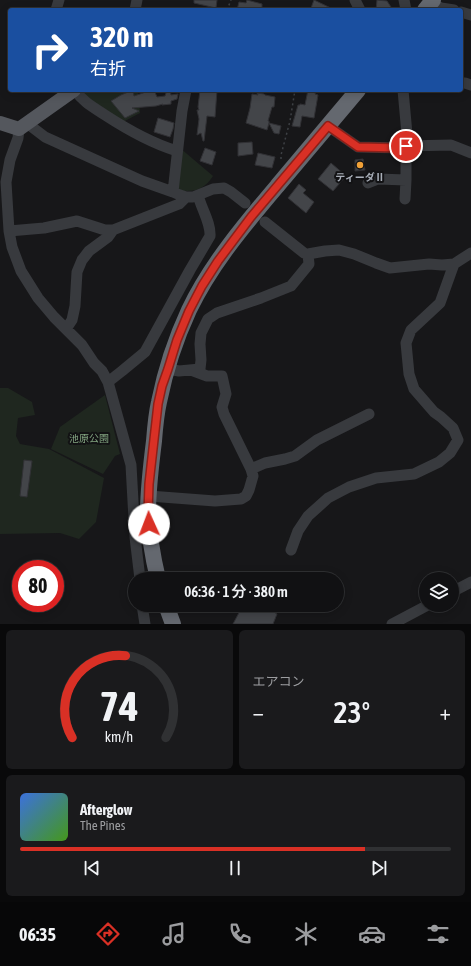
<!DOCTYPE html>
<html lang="ja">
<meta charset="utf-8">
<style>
body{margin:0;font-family:"Asap Condensed","Noto Sans JP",sans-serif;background:#1a1a1c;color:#f1f3f6;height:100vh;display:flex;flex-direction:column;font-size:15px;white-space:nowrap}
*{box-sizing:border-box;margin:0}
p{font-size:13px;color:#9c9da0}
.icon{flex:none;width:22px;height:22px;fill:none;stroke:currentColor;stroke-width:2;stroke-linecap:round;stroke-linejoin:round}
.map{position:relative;height:624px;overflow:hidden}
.sheet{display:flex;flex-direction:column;gap:6px;padding:6px;background:#09090a;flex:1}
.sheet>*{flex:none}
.top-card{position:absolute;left:8px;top:8px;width:455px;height:84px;border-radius:4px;box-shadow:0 2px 10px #0003,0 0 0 1px #303133;background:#1a4fa0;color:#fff;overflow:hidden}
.controls{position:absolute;left:419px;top:572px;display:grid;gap:8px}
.controls a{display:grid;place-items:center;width:40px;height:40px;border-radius:50%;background:#111113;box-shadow:0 2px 10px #0003,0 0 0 1px #303133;font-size:20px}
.speed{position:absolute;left:12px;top:560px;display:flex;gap:8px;font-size:20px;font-weight:700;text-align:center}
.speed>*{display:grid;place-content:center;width:52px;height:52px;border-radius:50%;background:#111113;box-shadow:0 2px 10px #0003,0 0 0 1px #303133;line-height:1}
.speed .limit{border:6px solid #d22;background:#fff;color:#111}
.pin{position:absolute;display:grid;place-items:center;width:34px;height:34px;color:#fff;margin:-17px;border:2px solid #fff;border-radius:50%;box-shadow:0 1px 4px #0007}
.me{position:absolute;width:44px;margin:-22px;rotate:358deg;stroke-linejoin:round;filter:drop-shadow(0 0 3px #0008)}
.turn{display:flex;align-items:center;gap:14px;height:84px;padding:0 16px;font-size:18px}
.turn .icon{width:52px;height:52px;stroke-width:2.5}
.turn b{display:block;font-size:28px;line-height:34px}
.big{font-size:30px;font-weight:600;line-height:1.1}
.sheet .tile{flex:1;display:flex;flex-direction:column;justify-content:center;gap:6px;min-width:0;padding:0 14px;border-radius:6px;background:#1a1a1c}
.sheet .dial{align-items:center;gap:0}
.dial svg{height:104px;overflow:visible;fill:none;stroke:#303133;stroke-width:7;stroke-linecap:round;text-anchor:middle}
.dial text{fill:#f1f3f6;stroke:none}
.song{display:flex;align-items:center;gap:12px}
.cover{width:48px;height:48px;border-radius:6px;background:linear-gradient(135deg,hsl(220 70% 55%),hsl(100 70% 35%))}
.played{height:4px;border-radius:2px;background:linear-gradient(90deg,#d93025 80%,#303133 80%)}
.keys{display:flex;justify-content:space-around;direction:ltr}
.heat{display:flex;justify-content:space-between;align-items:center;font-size:22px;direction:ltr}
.sheet .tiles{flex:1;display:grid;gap:6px;grid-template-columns:1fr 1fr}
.tile:last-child{grid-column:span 2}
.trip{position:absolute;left:128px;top:572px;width:216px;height:40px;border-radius:20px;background:#111113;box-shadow:0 2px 10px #0003,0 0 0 1px #303133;font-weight:600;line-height:40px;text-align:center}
.dock{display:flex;height:64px;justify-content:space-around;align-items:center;background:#070708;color:#9c9da0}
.dock .icon{width:28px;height:28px}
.dock .on{color:#d93025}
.dock b{font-size:18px;color:#f1f3f6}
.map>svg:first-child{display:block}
.green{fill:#1f271f}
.building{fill:#434549;stroke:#313135}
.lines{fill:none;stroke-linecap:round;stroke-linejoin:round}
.path{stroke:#3e4145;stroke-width:1.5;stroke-dasharray:2 3;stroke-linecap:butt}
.minor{stroke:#383a3e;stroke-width:11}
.major{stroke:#54575d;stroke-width:14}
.highway{stroke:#64686f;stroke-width:16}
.route-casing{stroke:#8d1f18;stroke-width:10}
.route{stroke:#d93025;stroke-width:7}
.poi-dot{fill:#f1a137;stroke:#121214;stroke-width:1.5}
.labels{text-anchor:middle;stroke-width:4;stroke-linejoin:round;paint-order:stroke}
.poi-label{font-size:10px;font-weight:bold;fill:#a9afb9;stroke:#121214}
.park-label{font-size:10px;fill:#82a480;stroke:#121214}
</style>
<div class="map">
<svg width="471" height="624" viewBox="0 0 471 624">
<rect width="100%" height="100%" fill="#171719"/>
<path class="green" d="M89,90H138L140,113L123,122L83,94Z
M180,148L213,176C204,190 193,193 177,190Z
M0,388H8L32,402L35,415L18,418L16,436L20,444L49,449L104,478L96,522L79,539L60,533L0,534Z
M105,395L120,454L115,456L103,474L51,449L60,427Z"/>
<path class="building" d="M194,0H217L216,8L194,3Z
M247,0L262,4V10H237L239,2L246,3Z
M314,0L335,10H316L311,8Z
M377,0L387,1L393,10H376Z
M133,90L134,96L152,90H154L157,97L165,96L167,90H170L171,95L178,94L177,99L171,101V104L162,105L163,104L156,106L132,108L139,111L125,118L111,101L121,95Z
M200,90H217L215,117L207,116L204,141H203L201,133L197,135L199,119L197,110H199L198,107Z
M308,90H316L315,94L318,95L314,118L302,116L300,127L292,126L298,105H300V104L305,105Z
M257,93L264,94L265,95L275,97L274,107H272L268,121H269V123L281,126L279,134L274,133L269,123L267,130L246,123L250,108L252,94L258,95Z
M158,118L174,123L173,129L170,137L154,132Z
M252,142L253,154L238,156V143Z
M205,148L216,152L212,165L200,161Z
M258,153L275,157L272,168L255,165Z
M363,159L365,170L355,171V160Z
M331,163L346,176L333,191L318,179Z
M299,184L306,190L303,193L314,202L306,213L288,198Z
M24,460L32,461L27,497L20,496Z
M243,605H263L277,614L273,624H233Z"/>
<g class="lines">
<path class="path" d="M227,10L231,0
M221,92L222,90
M281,159V155L290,121L295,90"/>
<path class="minor" d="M355,0L360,10
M404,0L406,10
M431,3L441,8L454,10
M56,10L59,0
M135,10L137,0
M461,12L471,15
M461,83H465L471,85
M75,90C83,102 93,107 105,115C128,130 151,143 177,151
M403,90L408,145
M28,124L45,137L142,181L173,192L180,195L186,197H193L213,189L224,188L231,192L245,203
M328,126L358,147L401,148L406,146L451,145L471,153
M19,129L18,138L10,160L6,182L9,231L12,247L21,271L38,298L54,317L82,345L94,363L102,371L108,382L131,465L135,537L140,579
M368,183L378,179L406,180
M173,192L182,111L186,90
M405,199L406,180V146
M265,222L304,253L308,254L325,251L339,250L354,254L376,263L390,268L429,264L442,265L454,264L471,253
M9,231L44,228L77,221L105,230H113
M66,329L72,320L75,306L77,272L82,260L89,251L108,237L113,230L179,204L186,197
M168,369L179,371L200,369L201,360L200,344L201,333L208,319L217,313L261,298L291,286L309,264L308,254
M108,382L122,371L145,352L190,270L210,236C211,223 201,208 198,195
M251,469L265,463L285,459L295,456L317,440L369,414
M149,496L215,501L241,499L246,496L249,490L253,476L251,469L224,414L222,407L226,394L222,376H207L191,370
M291,550L298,531L308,516L328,498L349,487L376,478L414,474L439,462L450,453L458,440L453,428L441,417L434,412L414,389L409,374L406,343L411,330L440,303L454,264
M452,592L471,582
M142,605L145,624
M392,624L428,605"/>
<path class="major" d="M0,123L19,129L74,90"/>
<path class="highway" d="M425,10L433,0
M158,579C153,558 149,535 148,513C148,489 151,465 154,441C155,428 156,415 159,402C165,372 176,338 189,310C211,264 245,224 278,185C305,153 331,122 358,90
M166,605L173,624"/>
</g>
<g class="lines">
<g class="route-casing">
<path id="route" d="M149,524L148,514L149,484L158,404L162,386L168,369L177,340L189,311L202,286L218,261L251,217L328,126L358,147L401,148L406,146"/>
</g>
<use href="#route" class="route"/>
</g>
<circle class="poi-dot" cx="360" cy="165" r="4"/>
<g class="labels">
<g class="poi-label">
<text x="360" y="181">ティーダⅡ</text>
</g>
<g class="park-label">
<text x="89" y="442">池原公園</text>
</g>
</g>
</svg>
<div class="controls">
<a><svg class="icon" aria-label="layers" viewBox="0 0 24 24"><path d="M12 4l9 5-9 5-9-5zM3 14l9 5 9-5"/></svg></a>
</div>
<div class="speed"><div class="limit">80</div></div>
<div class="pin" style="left:406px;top:146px;background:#d93025"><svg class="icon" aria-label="arrive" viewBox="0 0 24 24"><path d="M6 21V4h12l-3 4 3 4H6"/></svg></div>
<svg class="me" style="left:149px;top:524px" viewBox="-20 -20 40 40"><circle r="19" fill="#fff"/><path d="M0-13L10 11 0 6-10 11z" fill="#d93025"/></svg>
<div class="trip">06:36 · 1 分 · 380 m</div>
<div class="top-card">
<div class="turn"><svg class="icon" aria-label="right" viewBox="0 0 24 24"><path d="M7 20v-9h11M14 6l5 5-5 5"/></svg><div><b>320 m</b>右折</div></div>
</div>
</div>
<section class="sheet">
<div class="tiles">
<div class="tile dial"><svg viewBox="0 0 100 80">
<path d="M14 69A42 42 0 1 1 86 69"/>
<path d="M14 69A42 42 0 0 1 55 6" stroke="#d93025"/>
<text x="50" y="56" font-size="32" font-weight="700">74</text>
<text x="50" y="72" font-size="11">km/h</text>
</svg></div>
<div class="tile"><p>エアコン</p>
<div class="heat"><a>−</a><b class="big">23°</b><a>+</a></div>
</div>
<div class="tile">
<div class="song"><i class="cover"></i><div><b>Afterglow</b><p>The Pines</p></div></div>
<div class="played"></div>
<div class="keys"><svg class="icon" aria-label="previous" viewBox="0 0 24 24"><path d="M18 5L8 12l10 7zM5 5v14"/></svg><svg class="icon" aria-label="pause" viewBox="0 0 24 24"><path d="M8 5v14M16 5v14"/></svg><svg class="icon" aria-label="next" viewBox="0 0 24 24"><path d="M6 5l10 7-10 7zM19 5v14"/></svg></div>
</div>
</div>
</section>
<nav class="dock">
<b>06:35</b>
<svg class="icon on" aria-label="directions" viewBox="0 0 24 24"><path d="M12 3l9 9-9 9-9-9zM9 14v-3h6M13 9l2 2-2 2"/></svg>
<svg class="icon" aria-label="music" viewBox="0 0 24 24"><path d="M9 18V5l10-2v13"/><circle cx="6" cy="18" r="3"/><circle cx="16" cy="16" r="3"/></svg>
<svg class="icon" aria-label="phone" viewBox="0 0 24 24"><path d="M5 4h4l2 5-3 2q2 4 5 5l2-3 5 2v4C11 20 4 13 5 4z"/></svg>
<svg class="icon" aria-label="climate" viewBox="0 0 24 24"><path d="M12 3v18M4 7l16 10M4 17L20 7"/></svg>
<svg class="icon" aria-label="car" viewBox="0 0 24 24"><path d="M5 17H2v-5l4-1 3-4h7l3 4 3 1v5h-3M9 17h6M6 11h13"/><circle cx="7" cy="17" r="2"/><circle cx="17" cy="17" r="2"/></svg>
<svg class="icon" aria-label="filters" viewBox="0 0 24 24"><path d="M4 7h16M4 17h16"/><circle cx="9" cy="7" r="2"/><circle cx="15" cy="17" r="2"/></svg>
</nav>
